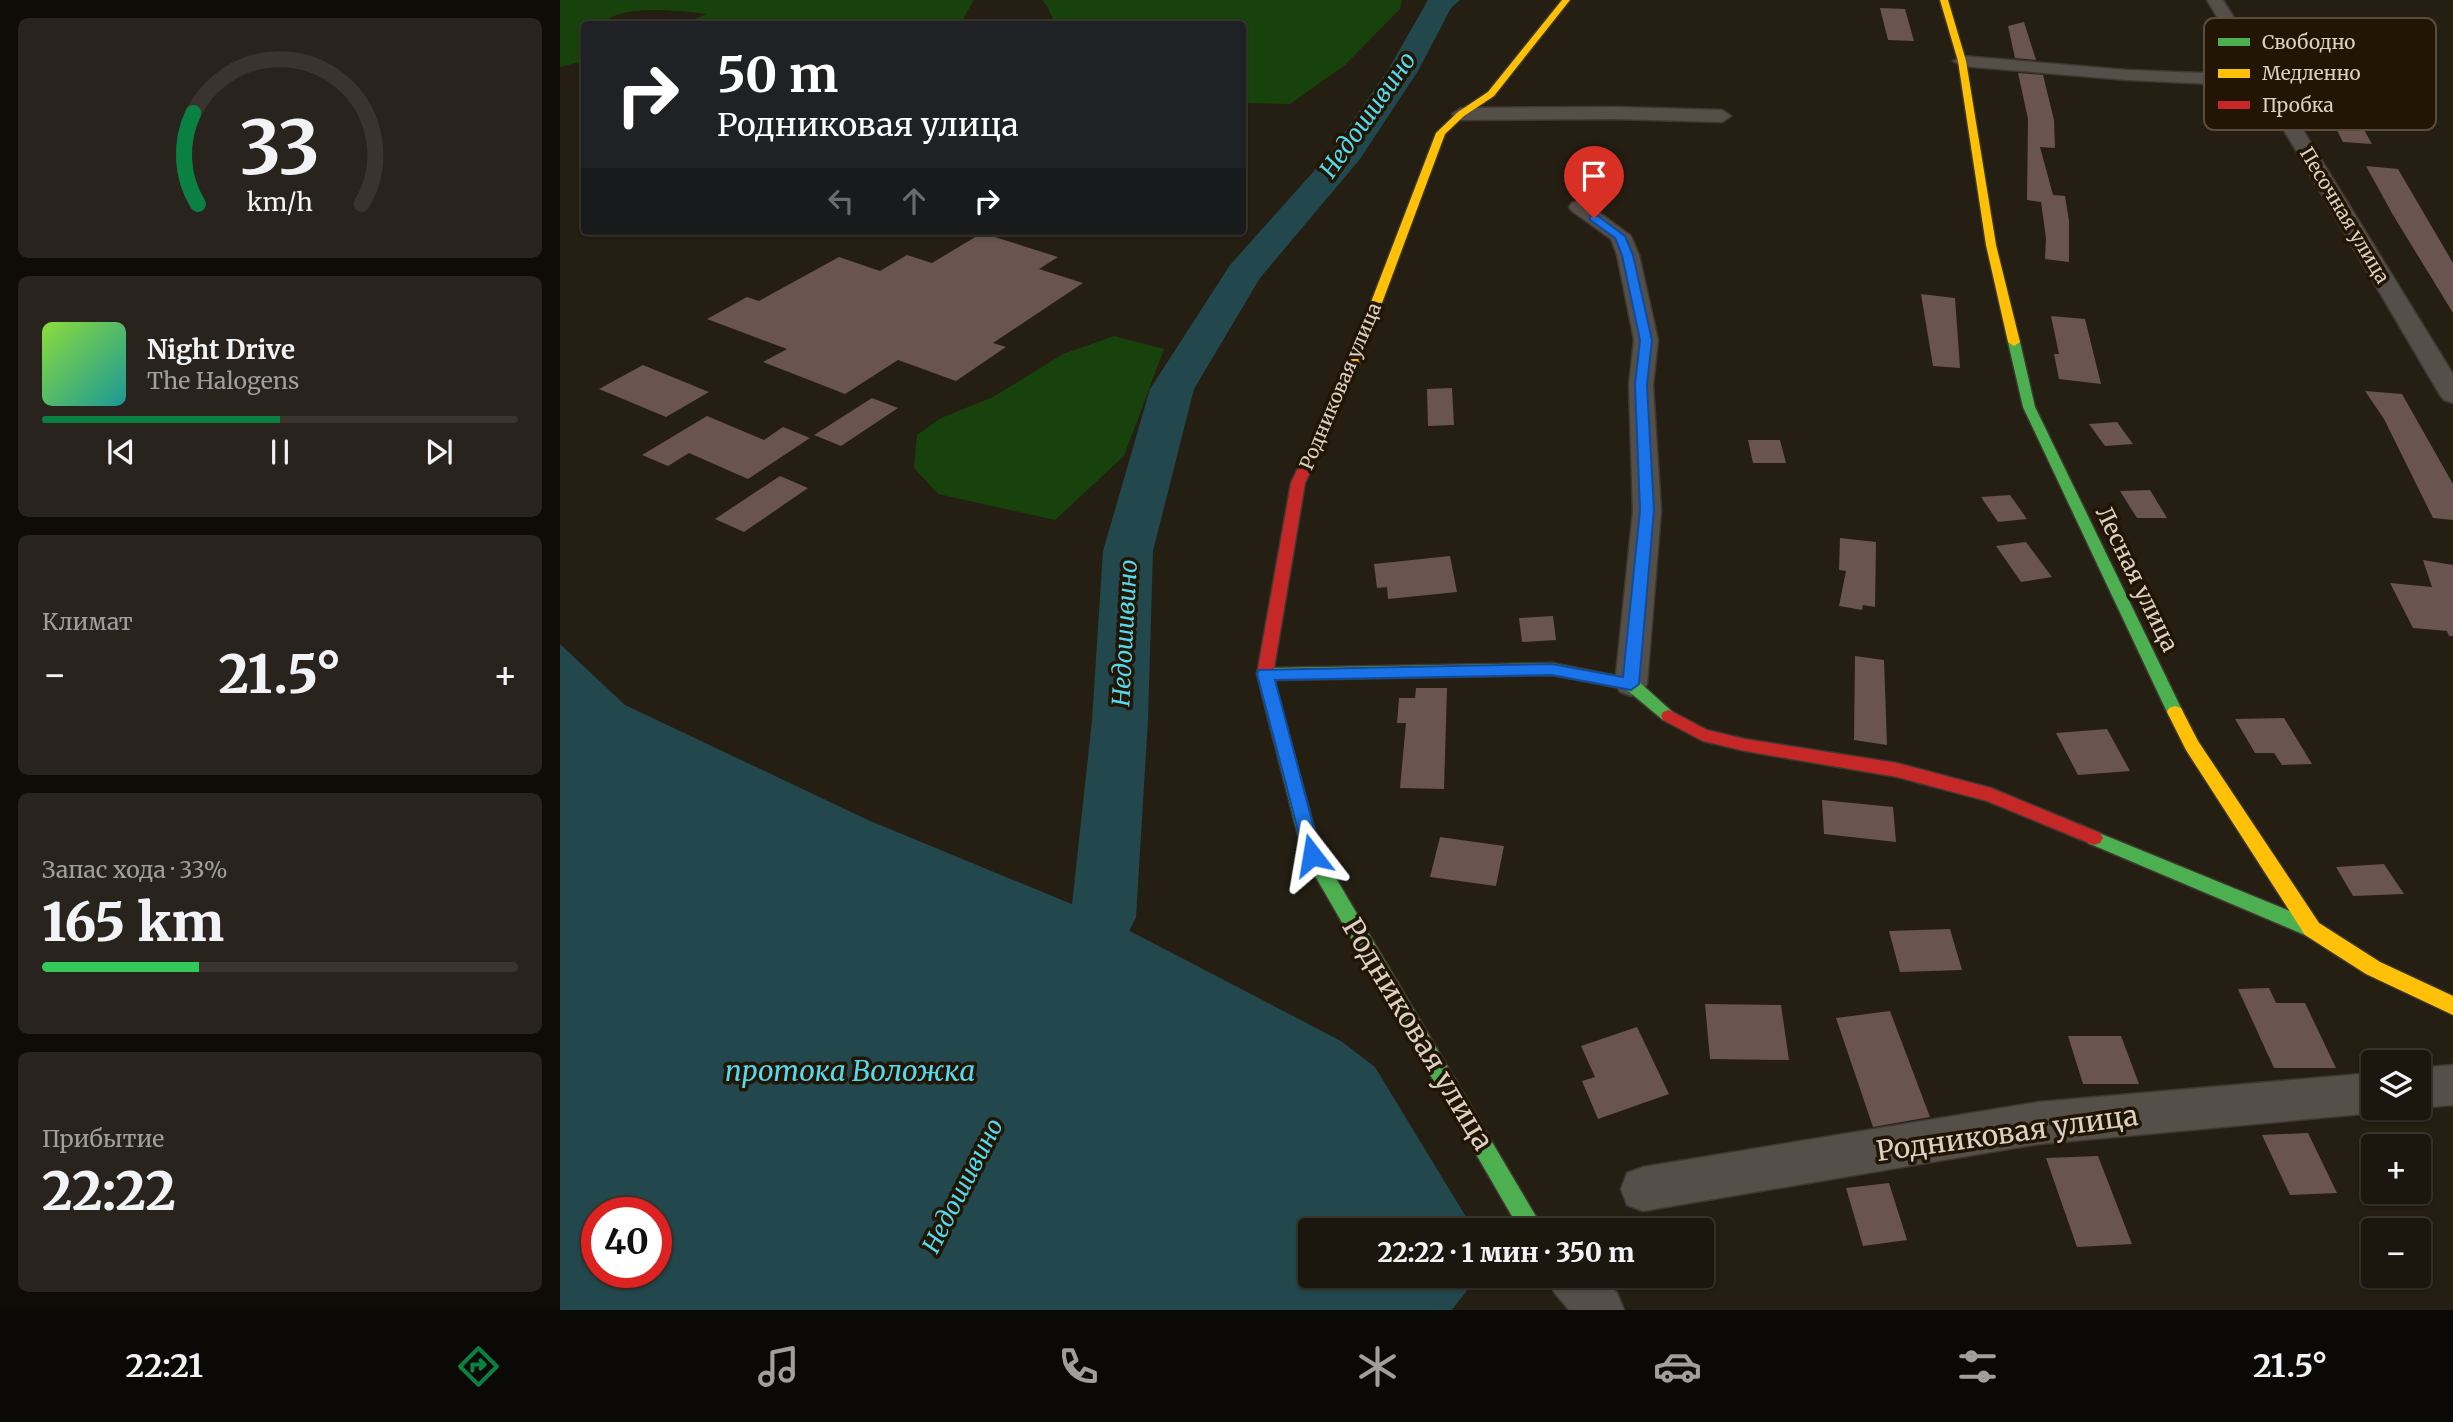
<!DOCTYPE html>
<html lang="ru">
<meta charset="utf-8">
<style>
body{margin:0;font-family:Merriweather,serif;background:#28231c;color:#f1f3f6;height:100vh;display:flex;flex-direction:column;font-size:26px;white-space:nowrap}
*{box-sizing:border-box;margin:0}
p{font-size:23px;color:#a09f9e}
.icon{flex:none;width:38px;height:38px;fill:none;stroke:currentColor;stroke-width:2;stroke-linecap:round;stroke-linejoin:round}
.map{position:relative;flex:1;overflow:hidden}
.sheet{display:flex;flex-direction:column;gap:18px;padding:18px;background:#0f0c08;width:560px}
.sheet>*{flex:none}
.guide{position:absolute;left:21px;top:21px;width:665px;height:214px;border-radius:7px;box-shadow:0 2px 5px #0004,0 0 0 2px #39352e;background:#202124;color:#fff;overflow:hidden}
.controls{position:absolute;left:1801px;top:1050px;display:grid;gap:14px}
.controls a{display:grid;place-items:center;width:70px;height:70px;border-radius:7px;background:#1b160e;box-shadow:0 2px 5px #0004,0 0 0 2px #39352e;font-size:35px}
.speed{position:absolute;left:21px;top:1197px;display:flex;gap:14px;font-size:35px;font-weight:700;text-align:center}
.speed>*{display:grid;place-content:center;width:91px;height:91px;border-radius:50%;background:#1b160e;box-shadow:0 2px 5px #0004,0 0 0 2px #39352e;line-height:1}
.speed .limit{border:10px solid #d22;background:#fff;color:#111}
.pin{position:absolute;display:grid;place-items:center;width:60px;height:60px;color:#fff;margin:-72px -30px;border-radius:50% 50% 50% 0;rotate:-45deg;box-shadow:0 0 7px #0007}
.pin .icon{rotate:45deg}
.me{position:absolute;width:77px;margin:-38px;rotate:346deg;stroke-linejoin:round;filter:drop-shadow(0 0 5px #0008)}
.turn{display:flex;align-items:center;gap:24px;height:147px;padding:0 21px;font-size:32px}
.turn .icon{width:91px;height:91px;stroke-width:2.5}
.turn b{display:block;font-size:49px;line-height:60px}
.lanes{display:flex;align-items:center;height:66px;padding:0 21px;background:#0003;justify-content:center;gap:35px;direction:ltr}
.lanes .off{opacity:.35}
.big{font-size:52px;font-weight:800;line-height:1.1}
.sheet .widget{flex:1;display:flex;flex-direction:column;justify-content:center;gap:10px;min-width:0;padding:0 24px;border-radius:10px;background:#28231c}
.sheet .dial{align-items:center;gap:0}
.dial svg{height:182px;overflow:visible;fill:none;stroke:#39352e;stroke-width:7;stroke-linecap:round;text-anchor:middle}
.dial text{fill:#f1f3f6;stroke:none}
.song{display:flex;align-items:center;gap:21px}
.cover{width:84px;height:84px;border-radius:10px;background:linear-gradient(135deg,hsl(90 70% 55%),hsl(180 70% 35%))}
.played{height:7px;border-radius:4px;background:linear-gradient(90deg,#0b8043 50%,#39352e 50%)}
.keys{display:flex;justify-content:space-around;direction:ltr}
.heat{display:flex;justify-content:space-between;align-items:center;font-size:38px;direction:ltr}
.charge{height:10px;border-radius:5px;background:linear-gradient(90deg,#34c759 33%,#39352e 0)}
.trip{position:absolute;left:738px;top:1218px;width:416px;height:70px;border-radius:7px;background:#1b160e;box-shadow:0 2px 5px #0004,0 0 0 2px #39352e;font-weight:800;line-height:70px;text-align:center}
.tab-bar{display:flex;height:112px;justify-content:space-around;align-items:center;background:#0b0906;color:#a09f9e}
.tab-bar .icon{width:49px;height:49px}
.tab-bar .active{color:#0b8043}
.tab-bar b{font-size:32px;color:#f1f3f6}
main{display:flex;flex:1;min-height:0}
.map>svg:first-child{display:block}
.green{fill:#17420c}
.water{fill:#22474c;fill-rule:evenodd}
.lines{fill:none;stroke-linecap:round;stroke-linejoin:round}
.river{fill:#22474c;fill-rule:evenodd}
.building{fill:#69544f}
.street-casing{stroke:#3f3831;stroke-width:3}
.fast-casing{stroke:#3f3831;stroke-width:3}
.slow-casing{stroke:#3f3831;stroke-width:3}
.jam-casing{stroke:#3f3831;stroke-width:3}
.street{fill:#544f48;fill-rule:evenodd}
.fast{fill:#4caf50;fill-rule:evenodd}
.slow{fill:#ffc107;fill-rule:evenodd}
.jam{fill:#c62828;fill-rule:evenodd}
.route{fill:#1a73e8;stroke:#114b97;stroke-width:2}
.labels{text-anchor:middle;stroke-width:7;stroke-linejoin:round;paint-order:stroke}
.far-street-label{font-size:19px;fill:#dad1c5;stroke:#221503}
.street-label{font-size:23px;fill:#dad1c5;stroke:#221503}
.water-label{font-size:24px;font-style:italic;fill:#53d9f0;stroke:#221503}
.near-street-label{font-size:28px;fill:#dad1c5;stroke:#221503}
.near-water-label{font-size:28px;font-style:italic;fill:#53d9f0;stroke:#221503}
.key{fill:#221503;stroke:#594d3d;stroke-width:2}
.key-label{font-size:19px;fill:#dad1c5}
</style>
<main>
<section class="sheet">
<div class="widget dial"><svg viewBox="0 0 100 80">
<path d="M14 69A42 42 0 1 1 86 69"/>
<path d="M14 69A42 42 0 0 1 12 29" stroke="#0b8043"/>
<text x="50" y="56" font-size="32" font-weight="700">33</text>
<text x="50" y="72" font-size="11">km/h</text>
</svg></div>
<div class="widget">
<div class="song"><i class="cover"></i><div><b>Night Drive</b><p>The Halogens</p></div></div>
<div class="played"></div>
<div class="keys"><svg class="icon" aria-label="previous" viewBox="0 0 24 24"><path d="M18 5L8 12l10 7zM5 5v14"/></svg><svg class="icon" aria-label="pause" viewBox="0 0 24 24"><path d="M8 5v14M16 5v14"/></svg><svg class="icon" aria-label="next" viewBox="0 0 24 24"><path d="M6 5l10 7-10 7zM19 5v14"/></svg></div>
</div>
<div class="widget"><p>Климат</p>
<div class="heat"><a>−</a><b class="big">21.5°</b><a>+</a></div>
</div>
<div class="widget"><p>Запас хода · 33%</p><b class="big">165 km</b><div class="charge"></div></div>
<div class="widget"><p>Прибытие</p><b class="big">22:22</b></div>
</section>
<div class="map">
<svg width="1893" height="1310" viewBox="0 0 1893 1310">
<rect width="100%" height="100%" fill="#241e13"/>
<path class="green" d="M0,0H414L400,24H123L147,14C121,11 61,3 42,24H24V61L0,67Z
M482,0H842L840,9L785,65L730,104L683,103L682,24H500L495,23L487,6Z
M554,336L604,349L564,456L495,520L378,494L354,468L357,435L381,418L433,397L503,354Z"/>
<path class="water" d="M0,644L65,705L308,820L543,917L781,1041L815,1067L914,1230H751V1276H918L892,1310H0ZM37,1213H96V1272H37Z"/>
<g class="lines">
<path class="river" d="M868,0H900L891,8L858,71L800,159L700,278L634,389L593,551L588,720L576,917L533,1005L509,1014L485,1005L475,983L511,914L532,720L543,551L590,389L670,265L771,152L828,70Z"/>
</g>
<path class="building" d="M1320,8L1345,9L1354,41L1328,40Z
M1464,22L1476,60L1455,58L1448,26Z
M1760,63L1797,117L1812,144L1783,142L1768,113L1746,82L1752,83L1746,71Z
M1458,73L1483,75L1494,120L1495,148L1480,147L1493,195L1505,196L1509,221V262L1485,259L1486,238L1481,202L1467,200L1468,119Z
M1806,166L1838,169L1893,263V313L1833,215Z
M422,233L498,257L479,269L523,283L433,343L446,347L396,381L338,360L285,394L203,362L227,349L147,319L187,297L199,301L279,257L320,271L347,255L372,263Z
M1361,294L1395,298L1400,368L1373,366Z
M1491,316L1525,319L1541,384L1499,379L1494,354H1499Z
M83,365L149,392L106,417L39,389Z
M892,388L894,425L868,426L867,389Z
M1805,391L1842,394L1893,484V520L1873,518L1824,419Z
M312,398L338,408L281,446L254,435Z
M147,416L204,440L223,427L250,438L188,479L129,453L108,466L82,455Z
M1557,422L1573,444L1545,446L1529,424Z
M1188,440H1220L1226,463H1193Z
M220,476L248,488L184,532L155,519Z
M1590,490L1607,518H1577L1560,491Z
M1450,495L1467,519L1438,522L1421,497Z
M1280,538L1316,542L1315,607L1303,605L1302,610L1279,606L1286,571L1279,570Z
M1466,542L1492,577L1461,582L1436,546Z
M890,556L897,592L828,599L827,587L817,588L814,564Z
M1863,560L1893,565V636H1889L1887,631L1853,628L1830,583L1872,587Z
M993,616L996,640L962,642L959,618Z
M1295,656L1324,660L1327,745L1294,740Z
M856,688H887L884,789L840,788L846,723H837L839,698H855Z
M1724,718L1752,764L1722,765L1714,753H1695L1675,719Z
M1547,729L1570,771L1518,775L1496,733Z
M1262,800L1333,807L1336,842L1264,834Z
M880,837L944,846L936,886L870,877Z
M1824,864L1844,894L1793,896L1776,867Z
M1390,929L1402,970L1340,972L1329,931Z
M1709,988L1716,1003H1745L1776,1068H1714L1678,989Z
M1145,1004L1221,1005L1229,1060L1150,1059Z
M1330,1011L1370,1117L1313,1127L1276,1018Z
M1077,1027L1109,1094L1038,1119L1022,1081L1035,1077L1021,1046Z
M1508,1036H1561L1579,1084H1523Z
M1748,1133L1777,1193L1730,1195L1702,1135Z
M1538,1156L1572,1244L1517,1247L1486,1158Z
M1329,1183L1347,1240L1303,1246L1286,1188Z"/>
<g class="lines">
<g class="street-casing">
<path id="street" d="M1647,0H1663L1893,374V403L1884,400L1880,395L1698,86L1567,80L1402,66L1393,61L1402,56L1567,70L1692,75Z
M1055,107L1162,110L1171,116L1162,122L1055,119L901,120L892,114L901,108Z
M1019,201L1026,203L1071,236L1079,255L1098,340L1093,385L1101,511L1087,684L1082,692L1071,696L1060,692L1055,684L1073,511L1069,385L1074,340L1057,255L1051,239L1012,211L1009,207L1012,203Z
M1893,1065V1105L1858,1108H1857L1858,1068Z
M1813,1073V1108H1827L1813,1113L1479,1144L1083,1211L1067,1205L1061,1189L1067,1173L1083,1167L1479,1102Z
M987,1276H1041L1057,1293L1064,1310H1009L994,1292Z"/>
</g>
<g class="fast-casing">
<path id="fast" d="M1454,338L1460,342L1475,407L1623,712L1621,716H1609L1607,712L1463,407L1448,342Z
M992,663L1077,680L1117,716L1115,720H1103L1066,689L992,675L705,680L697,674L705,668Z
M715,708L721,710L723,714L761,853L984,1230H960L743,855L707,714L709,710Z
M1534,831L1759,923L1762,929L1759,935L1752,937L1745,935L1528,843L1525,838L1528,833Z"/>
</g>
<g class="slow-casing">
<path id="slow" d="M1002,0H1010L934,96L904,116L885,134L800,362L761,449L759,452H749L747,449L788,362L876,133L898,112L928,92Z
M1380,0H1388L1406,61L1436,245L1460,342L1454,346L1448,342L1426,245L1398,61Z
M1615,706L1621,708L1638,741L1759,923L1820,962L1893,996V1015L1806,974L1745,935L1626,750L1607,712L1609,708Z"/>
</g>
<g class="jam-casing">
<path id="jam" d="M754,445L761,449L745,483L713,674L723,714L721,718H709L707,714L697,674L731,483L747,449Z
M1109,710L1147,730L1185,739L1337,763L1431,788L1540,833L1543,838L1540,843L1534,845L1427,801L1337,777L1185,751L1143,741L1103,720L1101,716L1103,712Z"/>
</g>
<use href="#street" class="street"/>
<use href="#fast" class="fast"/>
<use href="#slow" class="slow"/>
<use href="#jam" class="jam"/>
</g>
<path class="route" d="M1030,216H1038L1065,236L1073,255L1092,340L1087,385L1094,510L1079,684L1071,690L992,675L715,680L761,855L759,861L752,863L746,861L697,674L699,670L992,664L1063,677L1080,510L1075,385L1080,340L1062,255L1055,238L1030,220Z"/>
<g class="labels">
<g class="far-street-label">
<text transform="translate(1785 215) rotate(59)" y="7">Песочная улица</text>
<text transform="translate(780 386) rotate(-67)" y="7">Родниковая улица</text>
</g>
<g class="street-label">
<text transform="translate(1577 579) rotate(64)" y="8">Лесная улица</text>
</g>
<g class="water-label">
<text transform="translate(808 115) rotate(-55)" y="8">Недошивино</text>
<text transform="translate(565 633) rotate(-87)" y="8">Недошивино</text>
<text transform="translate(403 1186) rotate(-63)" y="8">Недошивино</text>
</g>
<g class="near-street-label">
<text transform="translate(858 1034) rotate(59)" y="10">Родниковая улица</text>
<text transform="translate(1447 1133) rotate(-8)" y="10">Родниковая улица</text>
</g>
<g class="near-water-label">
<text x="290" y="1081">протока Воложка</text>
</g>
</g>
<rect x="1644" y="18" width="232" height="112" rx="10" class="key"/>
<rect x="1658" y="38" width="32" height="8" fill="#4caf50"/>
<rect x="1658" y="69" width="32" height="9" fill="#ffc107"/>
<rect x="1658" y="101" width="32" height="8" fill="#c62828"/>
<g class="key-label">
<text x="1702" y="49">Свободно</text>
<text x="1702" y="80">Медленно</text>
<text x="1702" y="112">Пробка</text>
</g>
</svg>
<div class="controls">
<a><svg class="icon" aria-label="layers" viewBox="0 0 24 24"><path d="M12 4l9 5-9 5-9-5zM3 14l9 5 9-5"/></svg></a>
<a>+</a>
<a>−</a>
</div>
<div class="speed"><div class="limit">40</div></div>
<div class="pin" style="left:1034px;top:218px;background:#d93025"><svg class="icon" aria-label="arrive" viewBox="0 0 24 24"><path d="M6 21V4h12l-3 4 3 4H6"/></svg></div>
<svg class="me" style="left:752px;top:855px" viewBox="-20 -20 40 40"><path d="M0-17L14 15 0 8-14 15z" fill="#1a73e8" stroke="#fff" stroke-width="4"/></svg>
<div class="trip">22:22 · 1 мин · 350 m</div>
<div class="guide">
<div class="turn"><svg class="icon" aria-label="right" viewBox="0 0 24 24"><path d="M7 20v-9h11M14 6l5 5-5 5"/></svg><div><b>50 m</b>Родниковая улица</div></div>
<div class="lanes"><svg class="icon off" aria-label="left" viewBox="0 0 24 24"><path d="M17 20v-9H6M10 6l-5 5 5 5"/></svg><svg class="icon off" aria-label="ahead" viewBox="0 0 24 24"><path d="M12 20V5M6 11l6-6 6 6"/></svg><svg class="icon" aria-label="right" viewBox="0 0 24 24"><path d="M7 20v-9h11M14 6l5 5-5 5"/></svg></div>
</div>
</div>
</main>
<nav class="tab-bar">
<b>22:21</b>
<svg class="icon active" aria-label="directions" viewBox="0 0 24 24"><path d="M12 3l9 9-9 9-9-9zM9 14v-3h6M13 9l2 2-2 2"/></svg>
<svg class="icon" aria-label="music" viewBox="0 0 24 24"><path d="M9 18V5l10-2v13"/><circle cx="6" cy="18" r="3"/><circle cx="16" cy="16" r="3"/></svg>
<svg class="icon" aria-label="phone" viewBox="0 0 24 24"><path d="M5 4h4l2 5-3 2q2 4 5 5l2-3 5 2v4C11 20 4 13 5 4z"/></svg>
<svg class="icon" aria-label="climate" viewBox="0 0 24 24"><path d="M12 3v18M4 7l16 10M4 17L20 7"/></svg>
<svg class="icon" aria-label="car" viewBox="0 0 24 24"><path d="M5 17H2v-5l4-1 3-4h7l3 4 3 1v5h-3M9 17h6M6 11h13"/><circle cx="7" cy="17" r="2"/><circle cx="17" cy="17" r="2"/></svg>
<svg class="icon" aria-label="filters" viewBox="0 0 24 24"><path d="M4 7h16M4 17h16"/><circle cx="9" cy="7" r="2"/><circle cx="15" cy="17" r="2"/></svg>
<b>21.5°</b>
</nav>
